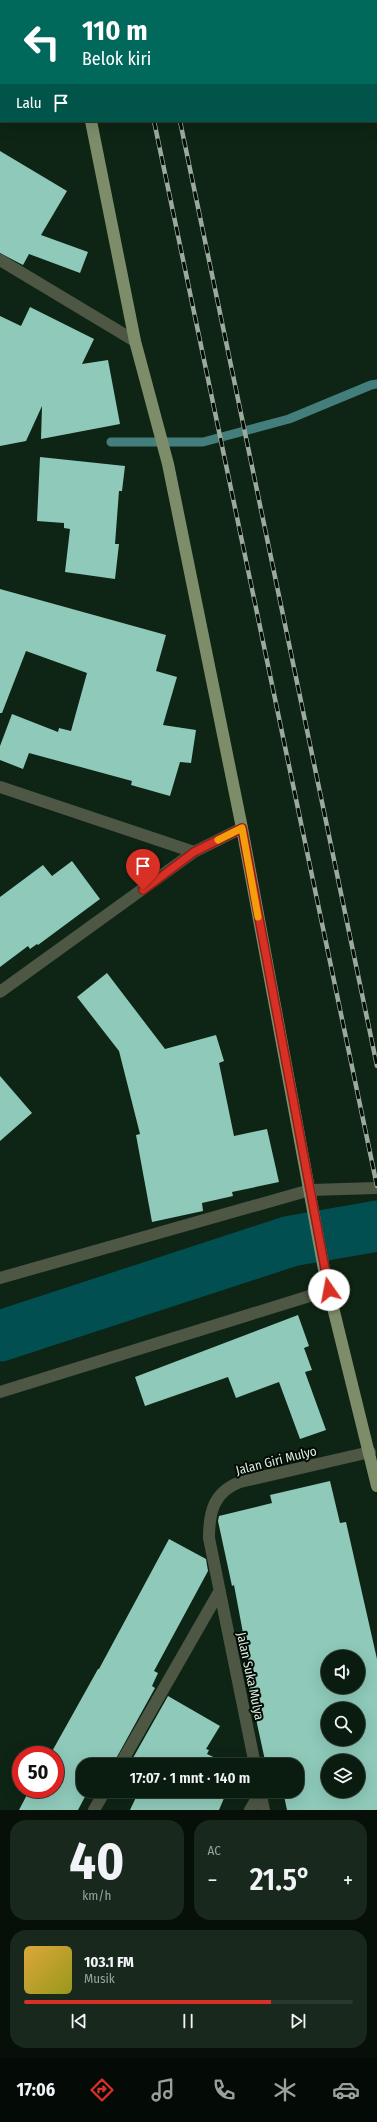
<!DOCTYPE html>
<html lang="id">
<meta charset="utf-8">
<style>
body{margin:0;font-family:"Fira Sans Condensed",sans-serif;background:#18281d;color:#f1f3f6;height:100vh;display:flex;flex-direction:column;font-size:15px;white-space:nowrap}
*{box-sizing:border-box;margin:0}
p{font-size:13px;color:#99a19e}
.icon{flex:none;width:22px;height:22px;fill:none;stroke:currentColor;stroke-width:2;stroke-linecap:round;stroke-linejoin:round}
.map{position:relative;height:1810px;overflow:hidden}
.sheet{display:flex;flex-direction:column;gap:10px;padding:10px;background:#060f08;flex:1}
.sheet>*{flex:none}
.guide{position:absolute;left:0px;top:0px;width:377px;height:122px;box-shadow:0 4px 16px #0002,0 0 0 1px #2a392f;background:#00695c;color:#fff;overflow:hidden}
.tools{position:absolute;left:321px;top:1650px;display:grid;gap:8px}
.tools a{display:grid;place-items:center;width:44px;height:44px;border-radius:50%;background:#0a1b0f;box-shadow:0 4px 16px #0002,0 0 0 1px #2a392f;font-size:20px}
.speed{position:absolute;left:12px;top:1746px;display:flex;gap:8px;font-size:20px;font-weight:700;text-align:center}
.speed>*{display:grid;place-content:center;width:52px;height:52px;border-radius:50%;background:#0a1b0f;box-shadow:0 4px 16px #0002,0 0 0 1px #2a392f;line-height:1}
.speed .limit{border:6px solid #d22;background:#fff;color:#111}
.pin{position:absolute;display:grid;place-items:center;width:34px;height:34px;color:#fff;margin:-41px -17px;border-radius:50% 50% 50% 0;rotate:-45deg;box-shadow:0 0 4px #0007}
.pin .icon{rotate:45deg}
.me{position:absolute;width:44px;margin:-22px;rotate:348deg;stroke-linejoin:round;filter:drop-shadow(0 0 3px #0008)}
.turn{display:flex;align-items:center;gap:14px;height:84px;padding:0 16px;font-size:18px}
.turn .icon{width:52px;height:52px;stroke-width:2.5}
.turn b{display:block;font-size:28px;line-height:34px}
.then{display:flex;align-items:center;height:38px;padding:0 16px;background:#0003;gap:8px;font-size:15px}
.big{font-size:30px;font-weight:600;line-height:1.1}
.sheet .card{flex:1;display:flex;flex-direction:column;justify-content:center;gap:6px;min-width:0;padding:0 14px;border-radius:16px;background:#18281d}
.sheet .dial{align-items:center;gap:0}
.dial b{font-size:52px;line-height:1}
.song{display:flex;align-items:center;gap:12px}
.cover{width:48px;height:48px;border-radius:6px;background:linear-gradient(135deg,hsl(40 70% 55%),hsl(60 70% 35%))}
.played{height:4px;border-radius:2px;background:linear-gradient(90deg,#d93025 75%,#2a392f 75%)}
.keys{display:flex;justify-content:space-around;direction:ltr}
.heat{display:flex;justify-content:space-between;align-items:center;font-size:22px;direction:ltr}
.sheet .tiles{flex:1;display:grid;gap:10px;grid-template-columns:1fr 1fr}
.card:last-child{grid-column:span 2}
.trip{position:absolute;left:76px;top:1758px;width:228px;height:40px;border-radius:16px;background:#0a1b0f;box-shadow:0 4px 16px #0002,0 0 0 1px #2a392f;font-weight:600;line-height:40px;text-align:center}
.tabs{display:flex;height:64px;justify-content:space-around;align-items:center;background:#040b06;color:#99a19e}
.tabs .icon{width:28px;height:28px}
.tabs .current{color:#d93025}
.tabs b{font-size:18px;color:#f1f3f6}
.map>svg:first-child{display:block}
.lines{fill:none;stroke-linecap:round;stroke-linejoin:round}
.stream{stroke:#437e7c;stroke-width:9}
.river{stroke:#024f52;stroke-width:51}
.building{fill:#8ec9b9;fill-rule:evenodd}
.minor{stroke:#4e5644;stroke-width:12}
.major{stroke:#7d8d69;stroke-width:12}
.rail-casing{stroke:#9aab9e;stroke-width:4.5}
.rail{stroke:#030b05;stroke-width:3;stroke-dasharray:9;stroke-linecap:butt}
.route-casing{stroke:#8d1f18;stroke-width:10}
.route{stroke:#d93025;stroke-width:7}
.slow{stroke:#f59e0b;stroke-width:7}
.labels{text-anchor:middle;stroke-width:4;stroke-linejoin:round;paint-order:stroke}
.street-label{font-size:13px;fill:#dceadf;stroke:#030b05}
</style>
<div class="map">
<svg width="377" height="1810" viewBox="0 0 377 1810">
<rect width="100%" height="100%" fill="#0e2414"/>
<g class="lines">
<path class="stream" d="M111,442H203L289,419L371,385L377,384"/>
<path class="river" d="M0,1336L291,1241L377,1226"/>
</g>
<path class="building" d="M0,151L67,191L41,235L88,252L80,273L29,254L23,265L0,253Z
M30,307L94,339L82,364L108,360L120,424L41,439L42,406L26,441L0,446V316L21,326Z
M40,457L125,466L122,491H119L115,544H119L115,579L65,572L70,529L64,528V523L37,521Z
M0,589L166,635L156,671L177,677L163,725L196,730L191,763L180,762L170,796L131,785L132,781L29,753L23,769L0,760V746L12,714L58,732L59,728L71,731L87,673L26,651L2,713H0Z
M72,861L100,899L38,945L37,944L30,949L28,946L0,967V897L43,865L52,876Z
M107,973L165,1049L216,1035L224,1061L219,1063L234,1136L267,1129L279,1182L232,1192L233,1196L202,1203L203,1211L152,1222L136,1135L140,1134L119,1051L77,997Z
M0,1076L32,1113L0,1141Z
M298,1315L309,1346L304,1348L312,1370L305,1372L326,1430L300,1439L279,1382L236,1398L228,1377L145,1406L135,1377Z
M330,1481L340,1523L346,1522L377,1659V1810H287L283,1791H297V1765H266L248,1682L252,1681L234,1585L232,1586L218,1521L219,1516L272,1503L270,1495ZM328,1657H358V1687H328ZM328,1709H358V1739H328ZM328,1761H358V1791H328Z
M169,1539L206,1559L208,1571L154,1671L158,1673L152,1686L155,1688L113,1764L105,1760L102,1765H83V1791H88L78,1810H19L30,1789H55V1755H50L98,1669H99Z
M168,1696L220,1726L206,1749L209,1750L207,1754L230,1765H129Z
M139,1791H227L219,1810H130Z"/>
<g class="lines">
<path class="minor" d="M0,260L135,341
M0,787L194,852
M0,992L194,852L242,828
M0,1278L310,1190L377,1188
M0,1392L329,1290
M120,1765L219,1592
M255,1765L209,1538C209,1511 214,1492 240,1482L370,1452
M260,1791L264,1810
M94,1810L105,1791
M250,1810L261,1792"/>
<path class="major" d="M68,0V1
M91,121L135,341L168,464L242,828L325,1275L377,1486"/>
<g class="rail-casing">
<path id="rail" d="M129,0V1
M155,0V1
M154,121L377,1186
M180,121L377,1066"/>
</g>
<use href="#rail" class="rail"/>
</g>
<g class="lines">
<g class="route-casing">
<path id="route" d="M143,890L194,852L242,828L329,1290"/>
</g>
<use href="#route" class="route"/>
<path class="slow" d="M218,840L242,828L258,917"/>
</g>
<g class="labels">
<g class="street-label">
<text transform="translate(276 1460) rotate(-14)" y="5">Jalan Giri Mulyo</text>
<text transform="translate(251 1676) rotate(78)" y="5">Jalan Suka Mulya</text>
</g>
</g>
</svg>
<div class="tools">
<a><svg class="icon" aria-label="sound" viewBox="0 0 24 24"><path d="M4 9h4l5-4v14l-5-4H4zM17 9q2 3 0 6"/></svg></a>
<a><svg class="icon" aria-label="search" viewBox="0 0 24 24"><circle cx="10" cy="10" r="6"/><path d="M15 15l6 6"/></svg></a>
<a><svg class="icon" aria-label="layers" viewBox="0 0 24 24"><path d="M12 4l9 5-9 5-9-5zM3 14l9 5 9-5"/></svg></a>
</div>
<div class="speed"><div class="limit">50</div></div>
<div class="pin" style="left:143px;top:890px;background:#d93025"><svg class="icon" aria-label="arrive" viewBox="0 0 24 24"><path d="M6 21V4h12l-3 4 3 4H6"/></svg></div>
<svg class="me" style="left:329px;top:1290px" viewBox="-20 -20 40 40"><circle r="19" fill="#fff"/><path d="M0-13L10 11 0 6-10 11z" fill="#d93025"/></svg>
<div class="trip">17:07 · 1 mnt · 140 m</div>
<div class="guide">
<div class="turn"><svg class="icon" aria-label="left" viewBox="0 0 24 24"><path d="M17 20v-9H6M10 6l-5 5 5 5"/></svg><div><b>110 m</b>Belok kiri</div></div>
<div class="then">Lalu<svg class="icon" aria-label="arrive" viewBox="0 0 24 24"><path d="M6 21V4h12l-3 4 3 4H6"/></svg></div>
</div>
</div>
<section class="sheet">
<div class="tiles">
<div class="card dial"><b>40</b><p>km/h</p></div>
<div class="card"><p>AC</p>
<div class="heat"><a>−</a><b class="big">21.5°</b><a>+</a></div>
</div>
<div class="card">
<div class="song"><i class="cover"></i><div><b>103.1 FM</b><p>Musik</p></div></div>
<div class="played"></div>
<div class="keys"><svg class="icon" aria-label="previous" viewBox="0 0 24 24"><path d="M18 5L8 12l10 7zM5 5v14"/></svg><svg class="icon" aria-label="pause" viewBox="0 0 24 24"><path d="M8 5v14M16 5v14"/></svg><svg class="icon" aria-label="next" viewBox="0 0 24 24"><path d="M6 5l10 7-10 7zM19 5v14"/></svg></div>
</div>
</div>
</section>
<nav class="tabs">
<b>17:06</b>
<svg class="icon current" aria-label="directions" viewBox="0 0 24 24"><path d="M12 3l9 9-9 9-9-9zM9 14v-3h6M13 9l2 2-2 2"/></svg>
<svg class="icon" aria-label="music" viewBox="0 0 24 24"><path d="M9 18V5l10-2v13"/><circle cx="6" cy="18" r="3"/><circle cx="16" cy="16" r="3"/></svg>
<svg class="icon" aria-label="phone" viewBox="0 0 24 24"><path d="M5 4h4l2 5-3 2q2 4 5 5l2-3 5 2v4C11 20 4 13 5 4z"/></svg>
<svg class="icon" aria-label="climate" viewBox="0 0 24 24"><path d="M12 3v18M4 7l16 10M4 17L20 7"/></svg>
<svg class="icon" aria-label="car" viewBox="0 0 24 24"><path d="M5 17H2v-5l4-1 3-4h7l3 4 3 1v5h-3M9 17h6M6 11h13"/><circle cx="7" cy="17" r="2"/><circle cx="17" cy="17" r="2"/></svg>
</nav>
